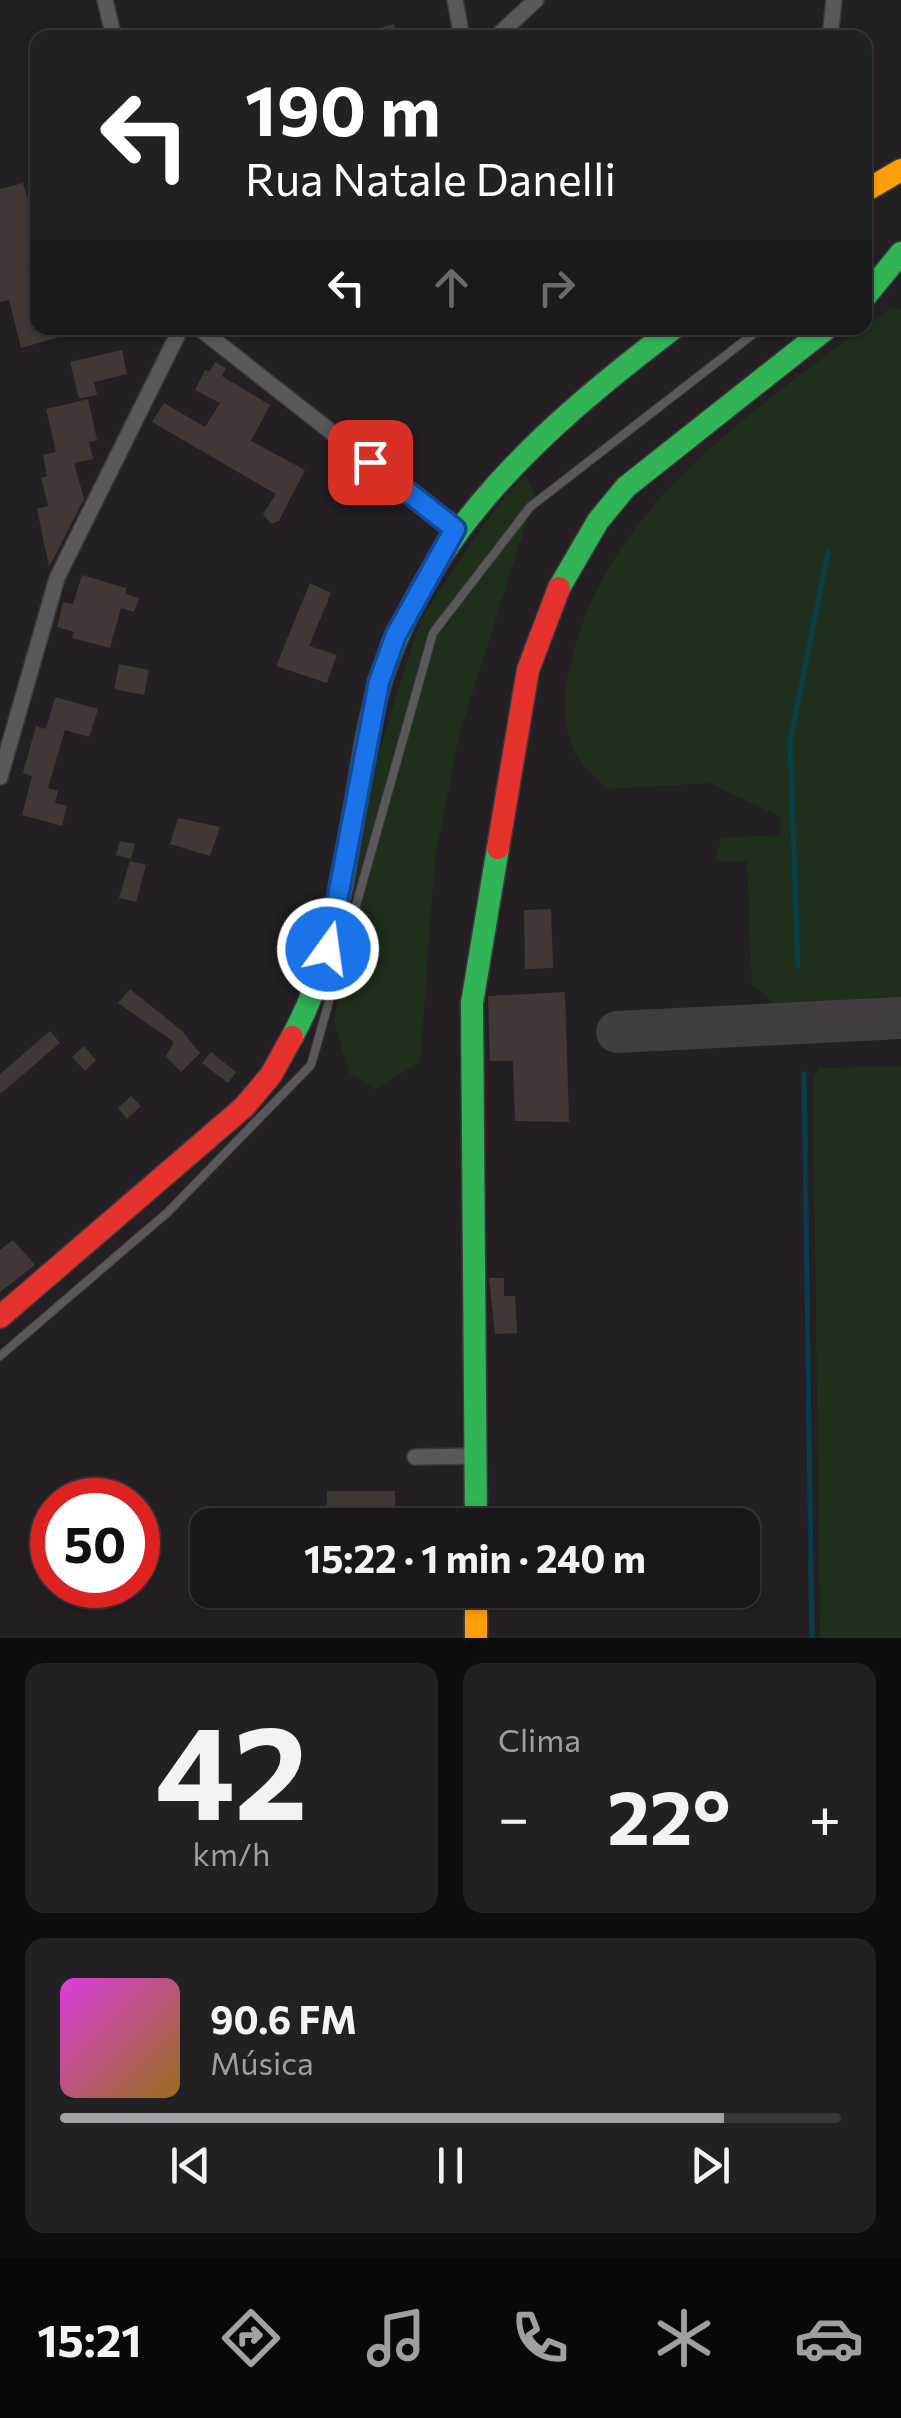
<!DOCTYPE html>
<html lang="pt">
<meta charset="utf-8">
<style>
body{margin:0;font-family:Commissioner,sans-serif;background:#232023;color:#f1f3f6;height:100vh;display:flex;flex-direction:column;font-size:38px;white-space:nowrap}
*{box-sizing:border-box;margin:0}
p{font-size:32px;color:#9f9fa2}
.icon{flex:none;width:55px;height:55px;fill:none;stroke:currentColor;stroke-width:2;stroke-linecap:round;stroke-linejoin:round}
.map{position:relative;height:1638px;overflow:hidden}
.drawer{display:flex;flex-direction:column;gap:25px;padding:25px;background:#0e0d0e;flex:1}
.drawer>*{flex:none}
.hud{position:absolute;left:30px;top:30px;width:842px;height:305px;border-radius:20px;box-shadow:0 2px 8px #0004,0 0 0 2px #383639;background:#202124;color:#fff;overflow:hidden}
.speed{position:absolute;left:30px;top:1478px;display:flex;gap:20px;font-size:50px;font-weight:700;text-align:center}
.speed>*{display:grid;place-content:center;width:130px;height:130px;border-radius:50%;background:#1a171a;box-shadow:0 2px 8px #0004,0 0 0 2px #383639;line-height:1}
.speed .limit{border:15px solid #d22;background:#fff;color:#111}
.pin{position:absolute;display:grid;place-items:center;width:85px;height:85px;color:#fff;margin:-42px;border-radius:20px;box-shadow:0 5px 15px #0006}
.me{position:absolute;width:110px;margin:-55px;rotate:14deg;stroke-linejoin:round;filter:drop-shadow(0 0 8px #0008)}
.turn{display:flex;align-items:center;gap:35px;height:210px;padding:0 50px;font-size:45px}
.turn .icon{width:130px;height:130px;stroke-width:2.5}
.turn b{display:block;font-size:70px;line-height:85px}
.lanes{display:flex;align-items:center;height:95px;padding:0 50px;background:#0003;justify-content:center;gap:50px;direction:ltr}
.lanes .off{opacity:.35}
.big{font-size:75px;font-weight:700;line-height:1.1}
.drawer .widget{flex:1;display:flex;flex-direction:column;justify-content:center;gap:15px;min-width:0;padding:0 35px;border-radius:20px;background:#232023}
.drawer .dial{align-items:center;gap:0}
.dial b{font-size:130px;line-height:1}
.song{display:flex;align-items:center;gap:30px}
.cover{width:120px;height:120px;border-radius:15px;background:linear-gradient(135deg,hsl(300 70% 55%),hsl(40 70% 35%))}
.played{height:10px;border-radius:5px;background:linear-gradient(90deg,#a5a0a5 85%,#383639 85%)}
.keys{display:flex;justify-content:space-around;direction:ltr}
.heat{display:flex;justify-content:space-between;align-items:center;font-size:55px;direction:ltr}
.drawer .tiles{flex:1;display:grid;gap:25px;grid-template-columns:1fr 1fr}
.widget:last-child{grid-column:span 2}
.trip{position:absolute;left:190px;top:1508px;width:570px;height:100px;border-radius:20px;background:#1a171a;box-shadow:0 2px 8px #0004,0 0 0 2px #383639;font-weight:700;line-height:100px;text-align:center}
.tabs{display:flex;height:160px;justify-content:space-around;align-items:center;background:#0a090a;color:#9f9fa2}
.tabs .icon{width:70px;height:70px}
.tabs .active{color:#a5a0a5}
.tabs b{font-size:45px;color:#f1f3f6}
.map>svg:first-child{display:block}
.green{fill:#202f1c}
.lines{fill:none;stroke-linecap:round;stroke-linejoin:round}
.stream{stroke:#063f4a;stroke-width:5}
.taxiway{stroke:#403c40;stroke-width:42}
.building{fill:#413836}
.lane-casing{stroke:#3c393c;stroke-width:10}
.street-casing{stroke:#3c393c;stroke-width:18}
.fast-casing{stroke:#3c393c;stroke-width:25}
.slow-casing{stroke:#3c393c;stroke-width:25}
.jam-casing{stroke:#3c393c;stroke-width:25}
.lane{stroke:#5b585b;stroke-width:8}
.street{stroke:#5b585b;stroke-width:15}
.fast{stroke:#30b455;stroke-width:22}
.slow{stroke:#ff9f0a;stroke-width:22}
.jam{stroke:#e5322d;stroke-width:22}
.route-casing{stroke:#114b97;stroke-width:25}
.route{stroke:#1a73e8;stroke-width:18}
</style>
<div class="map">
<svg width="901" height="1638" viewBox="0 0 901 1638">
<rect width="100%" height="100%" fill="#231f23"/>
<path class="green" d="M890,308L901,309V1001L788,1005L774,1003L752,985L747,861H716L721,838L781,835L779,816L709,783L608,789C568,758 559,725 568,676C600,504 762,406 890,308Z
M525,475L535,495L459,735L435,859L420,1062L375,1089L349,1073L334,1022L374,767L421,618L494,510Z
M901,1066V1638H820L813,1081L819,1068Z"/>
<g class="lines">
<path class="stream" d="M798,967L790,741L828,552
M804,1074L812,1638"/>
<path class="taxiway" d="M617,1032L901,1018"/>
</g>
<path class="building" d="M394,24L398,38H360L359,34Z
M23,183L38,231V265L27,267L38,328H56L59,337L21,348L9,300L0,302V189Z
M122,350L127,374L94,382L97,395L79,399L70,362Z
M215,362L226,368L222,376L270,405L251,441L305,470L279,521L271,524L263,514L276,494L152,422L164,403L205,427L220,403L195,390L205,370L210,372Z
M88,399L97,440L89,442L93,459L74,463L84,499L49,567L37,509L48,506L41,478L47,476L43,455L56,452L46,409Z
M82,575L126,588V594L139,598L134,612L121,608L110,648L72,638L74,632L57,627L63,602L73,604Z
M310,583L331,593L309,646L337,655L327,683L276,666Z
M119,664L149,670L144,695L114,689Z
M55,697L98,709L89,737L65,730L48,788L58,791L55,803L67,806L62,826L22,815L32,776L23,773L36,726L46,729Z
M178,818L220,827L210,856L170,844Z
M120,841L135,844L131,859L116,855Z
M130,861L146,865L136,902L119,898Z
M551,909L553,968L525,969L524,910Z
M130,989L182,1031L200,1053L181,1072L166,1056L174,1042L118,1003Z
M565,992L569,1122L515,1121L513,1061H490L488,996Z
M50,1031L60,1043L0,1094V1074Z
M84,1046L96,1060L85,1071L72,1057Z
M211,1052L236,1072L228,1083L202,1063Z
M131,1096L141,1106L127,1119L118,1108Z
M13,1240L35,1265L0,1292V1250Z
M489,1278H504V1296H515L517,1333L495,1334Z
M327,1491H395V1525H327Z
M328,1590H395V1601L328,1605Z"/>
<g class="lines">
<g class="lane-casing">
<path id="lane" d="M0,1356L168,1212L311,1065L433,633L530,507L761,328"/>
</g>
<g class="street-casing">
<path id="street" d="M105,0L114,38
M455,0L462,38
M495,38L536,0
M830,38L834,0
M199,328L455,529
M0,777L57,578L181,328
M415,1457L475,1456"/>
</g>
<g class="fast-casing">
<path id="fast" d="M865,297L901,253
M559,588L598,521L626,487L827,328
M292,1037C342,947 348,835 367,736C403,551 531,437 674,328
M476,1525L472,1003L498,848"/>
</g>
<g class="slow-casing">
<path id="slow" d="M865,191L901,170
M476,1590V1638"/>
</g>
<g class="jam-casing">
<path id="jam" d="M498,848L528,670L559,588
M0,1317L244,1107L271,1075L292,1037"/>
</g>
<use href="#lane" class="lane"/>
<use href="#street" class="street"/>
<use href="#fast" class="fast"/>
<use href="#slow" class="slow"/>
<use href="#jam" class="jam"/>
</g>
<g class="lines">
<g class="route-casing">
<path id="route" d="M328,949L379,682L396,635L455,529L370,462"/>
</g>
<use href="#route" class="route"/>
</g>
</svg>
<div class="speed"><div class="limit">50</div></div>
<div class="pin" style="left:370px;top:462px;background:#d93025"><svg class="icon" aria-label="arrive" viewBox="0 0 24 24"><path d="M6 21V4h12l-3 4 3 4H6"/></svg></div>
<svg class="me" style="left:328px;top:949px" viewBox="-20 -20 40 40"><circle r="17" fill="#1a73e8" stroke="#fff" stroke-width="3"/><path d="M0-11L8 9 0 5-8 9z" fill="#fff"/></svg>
<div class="trip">15:22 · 1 min · 240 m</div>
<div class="hud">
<div class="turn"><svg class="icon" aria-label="left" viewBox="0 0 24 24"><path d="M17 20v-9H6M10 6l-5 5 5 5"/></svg><div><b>190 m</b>Rua Natale Danelli</div></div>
<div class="lanes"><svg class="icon" aria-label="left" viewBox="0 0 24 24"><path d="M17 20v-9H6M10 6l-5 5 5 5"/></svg><svg class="icon off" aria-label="ahead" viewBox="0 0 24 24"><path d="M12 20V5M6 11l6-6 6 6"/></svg><svg class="icon off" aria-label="right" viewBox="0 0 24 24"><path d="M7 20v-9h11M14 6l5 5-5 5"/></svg></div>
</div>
</div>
<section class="drawer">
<div class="tiles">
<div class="widget dial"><b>42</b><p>km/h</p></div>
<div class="widget"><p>Clima</p>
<div class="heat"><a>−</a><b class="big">22°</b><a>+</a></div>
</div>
<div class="widget">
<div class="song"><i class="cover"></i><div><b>90.6 FM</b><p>Música</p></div></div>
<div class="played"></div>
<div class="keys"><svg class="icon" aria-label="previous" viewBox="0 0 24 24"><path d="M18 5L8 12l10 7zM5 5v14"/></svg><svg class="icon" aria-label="pause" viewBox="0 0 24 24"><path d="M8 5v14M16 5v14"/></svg><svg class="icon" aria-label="next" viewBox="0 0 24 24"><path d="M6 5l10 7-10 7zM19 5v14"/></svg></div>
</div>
</div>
</section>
<nav class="tabs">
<b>15:21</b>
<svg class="icon active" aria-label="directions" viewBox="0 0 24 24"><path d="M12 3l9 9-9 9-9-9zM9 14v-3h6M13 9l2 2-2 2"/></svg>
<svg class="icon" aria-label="music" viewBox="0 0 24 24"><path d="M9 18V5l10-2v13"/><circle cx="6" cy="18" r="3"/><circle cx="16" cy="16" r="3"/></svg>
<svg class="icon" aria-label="phone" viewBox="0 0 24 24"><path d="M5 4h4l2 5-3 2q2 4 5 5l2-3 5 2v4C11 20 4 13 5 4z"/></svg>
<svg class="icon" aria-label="climate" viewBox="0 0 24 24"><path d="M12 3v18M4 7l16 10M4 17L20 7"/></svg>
<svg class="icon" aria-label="car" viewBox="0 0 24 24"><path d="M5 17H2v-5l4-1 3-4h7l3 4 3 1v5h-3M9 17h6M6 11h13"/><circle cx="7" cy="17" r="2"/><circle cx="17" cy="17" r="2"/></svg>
</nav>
